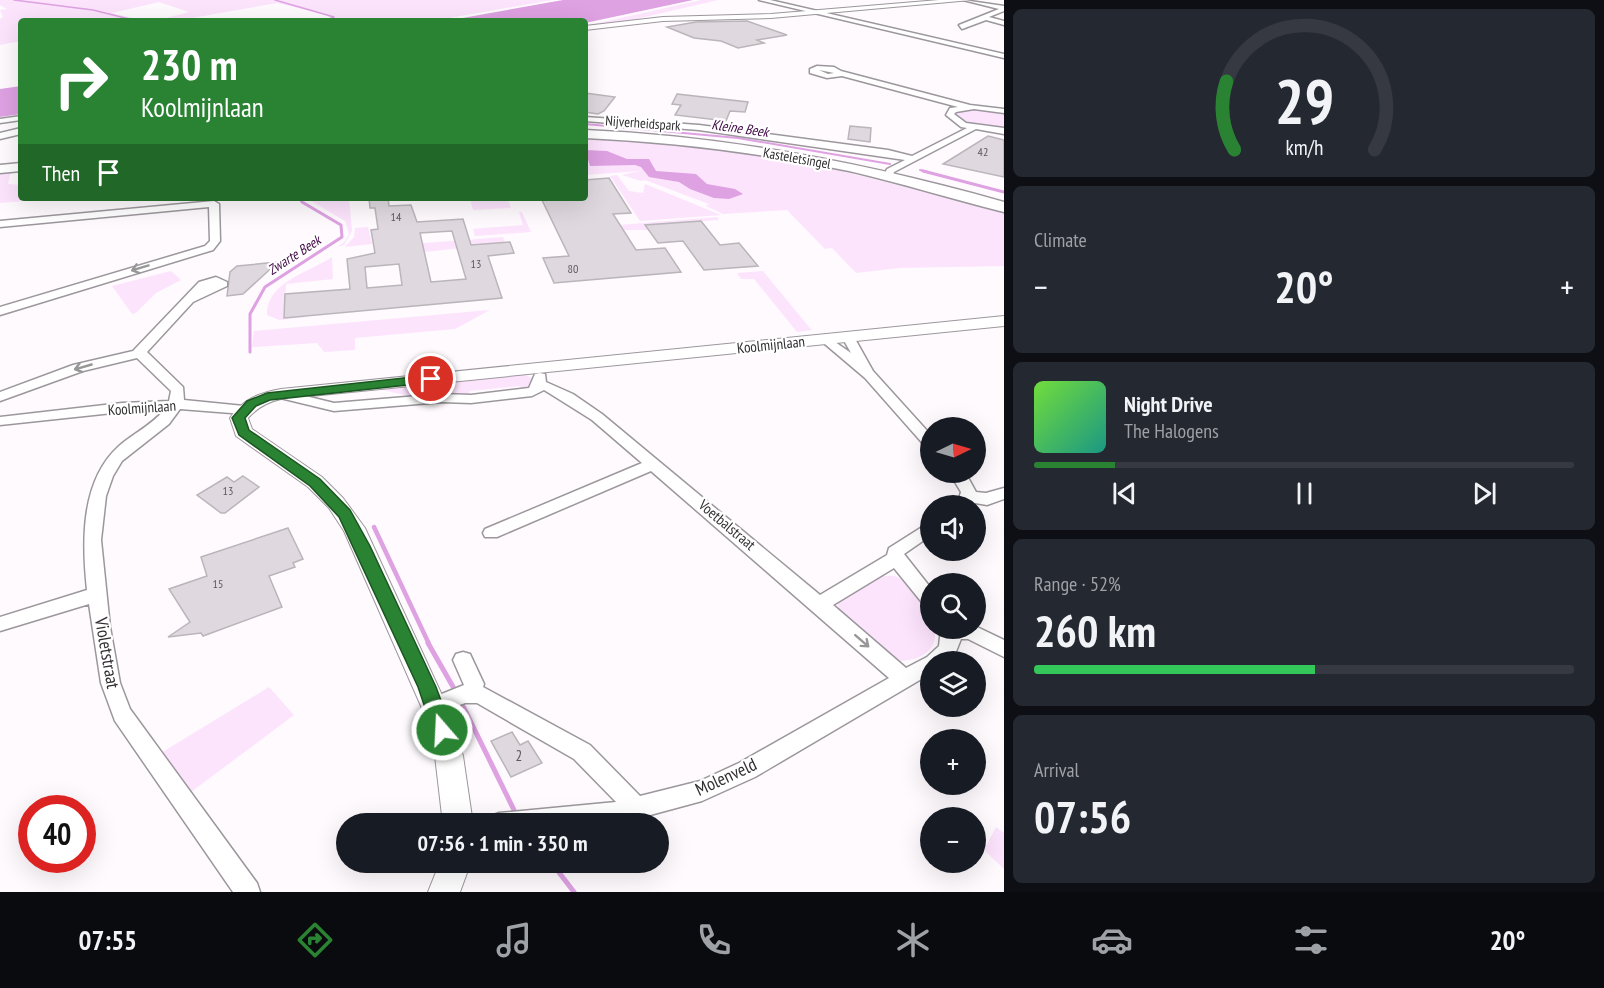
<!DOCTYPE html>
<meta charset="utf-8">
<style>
body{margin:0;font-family:"PT Sans Narrow",sans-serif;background:#242831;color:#f1f3f6;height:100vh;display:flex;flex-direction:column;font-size:22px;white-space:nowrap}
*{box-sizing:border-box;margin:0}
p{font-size:20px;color:#9ea1a6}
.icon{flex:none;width:33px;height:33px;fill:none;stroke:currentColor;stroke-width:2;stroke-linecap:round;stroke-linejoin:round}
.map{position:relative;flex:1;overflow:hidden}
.side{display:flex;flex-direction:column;gap:9px;padding:9px;background:#0d0f14;width:600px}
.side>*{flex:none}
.hud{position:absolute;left:18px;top:18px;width:570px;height:183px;border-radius:6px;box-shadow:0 6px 24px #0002;background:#2a8333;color:#fff;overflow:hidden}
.needle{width:39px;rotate:85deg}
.fabs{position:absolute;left:920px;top:417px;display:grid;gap:12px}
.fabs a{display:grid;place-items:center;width:66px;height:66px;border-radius:50%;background:#171b24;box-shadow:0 6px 24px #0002;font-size:30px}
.speed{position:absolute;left:18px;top:795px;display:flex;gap:12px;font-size:30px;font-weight:700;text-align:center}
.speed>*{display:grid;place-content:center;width:78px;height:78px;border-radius:50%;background:#171b24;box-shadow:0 6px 24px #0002;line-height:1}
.speed .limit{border:9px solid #d22;background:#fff;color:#111}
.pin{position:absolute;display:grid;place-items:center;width:51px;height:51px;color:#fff;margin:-26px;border:3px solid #fff;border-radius:50%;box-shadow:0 2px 6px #0007}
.me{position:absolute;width:66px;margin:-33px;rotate:341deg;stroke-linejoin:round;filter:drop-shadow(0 0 4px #0008)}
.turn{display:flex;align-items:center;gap:21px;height:126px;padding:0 24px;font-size:27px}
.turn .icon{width:78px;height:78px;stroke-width:2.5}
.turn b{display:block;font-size:42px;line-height:51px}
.then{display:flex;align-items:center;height:57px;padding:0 24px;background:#0003;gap:12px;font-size:22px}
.big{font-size:45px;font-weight:600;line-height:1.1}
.side .widget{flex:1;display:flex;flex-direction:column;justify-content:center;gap:9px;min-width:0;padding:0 21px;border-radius:9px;background:#242831}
.side .dial{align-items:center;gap:0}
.dial svg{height:156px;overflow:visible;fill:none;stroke:#363941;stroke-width:7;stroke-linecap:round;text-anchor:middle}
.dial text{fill:#f1f3f6;stroke:none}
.song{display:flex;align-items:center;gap:18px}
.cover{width:72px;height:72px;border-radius:9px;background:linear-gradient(135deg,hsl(100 70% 55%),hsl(170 70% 35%))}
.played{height:6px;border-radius:3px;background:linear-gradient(90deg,#2a8333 15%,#363941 15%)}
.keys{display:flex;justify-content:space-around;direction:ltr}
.heat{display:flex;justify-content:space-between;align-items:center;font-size:33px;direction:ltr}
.charge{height:9px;border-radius:4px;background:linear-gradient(90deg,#34c759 52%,#363941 0)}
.trip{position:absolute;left:336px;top:813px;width:333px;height:60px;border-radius:30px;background:#171b24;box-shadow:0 6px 24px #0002;font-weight:600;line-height:60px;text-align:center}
.menu{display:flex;height:96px;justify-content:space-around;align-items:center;background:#090b0e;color:#9ea1a6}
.menu .icon{width:42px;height:42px}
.menu .current{color:#2a8333}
.menu b{font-size:27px;color:#f1f3f6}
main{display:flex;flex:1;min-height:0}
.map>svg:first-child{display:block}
.green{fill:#fce4fd}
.water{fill:#dea1e2}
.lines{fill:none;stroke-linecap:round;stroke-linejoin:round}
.stream-far4{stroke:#dea1e2;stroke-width:1.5}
.stream-far3{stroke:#dea1e2;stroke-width:2}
.stream-far2{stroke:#dea1e2;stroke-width:3}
.stream-far1{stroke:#dea1e2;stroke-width:4.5}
.stream{stroke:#dea1e2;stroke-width:5}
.building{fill:#dfd9df;stroke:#bab5ba;stroke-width:1.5;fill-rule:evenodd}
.minor-casing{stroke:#9c979c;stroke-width:3}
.tertiary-casing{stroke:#9c979c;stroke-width:2}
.primary-casing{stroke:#9c979c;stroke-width:3}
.minor{fill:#fff;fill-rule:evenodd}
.tertiary{fill:#fff;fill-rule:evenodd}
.primary{fill:#fff;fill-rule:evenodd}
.oneway{stroke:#989798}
.route{fill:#2a8333;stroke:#1b5521;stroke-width:1.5}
.labels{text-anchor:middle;stroke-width:4.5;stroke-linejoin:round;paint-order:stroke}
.number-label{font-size:12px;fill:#5c5a5c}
.far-street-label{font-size:14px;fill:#312f31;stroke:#fff}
.far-water-label{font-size:14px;font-style:italic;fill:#420c47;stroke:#fff}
.street-label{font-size:15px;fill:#312f31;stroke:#fff}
.near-number-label{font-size:15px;fill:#5c5a5c}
.near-street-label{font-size:18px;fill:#312f31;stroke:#fff}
</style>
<main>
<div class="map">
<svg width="1004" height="892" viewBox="0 0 1004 892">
<rect width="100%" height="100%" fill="#fefafe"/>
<path class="green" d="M0,0H552L432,21H334L327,15L277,3L175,21L166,18L189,12L159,2L112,13L145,21H21V41L0,45V19L3,17L0,10L7,9L0,5Z
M701,0H718L632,20L589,25Z
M970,108L1004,112V130L969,125L953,114Z
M585,138L716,149L806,162L1004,212V266L899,268L856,273L832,248L825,249L787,210L723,214L706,206L709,204L645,180L641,181L622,175L640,171L585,175Z
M11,171L8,184L21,185V198H34L36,200L0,203V173Z
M617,175L629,191L643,193L645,184L721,215L640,221L610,176Z
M306,198H349L352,231L344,245L337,247L344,242L349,234L345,221Z
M507,198L511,208L473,210L470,199Z
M519,212H522L531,232L475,236L473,229L523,225Z
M717,217L719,220L646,225L649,230H557Z
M368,227L372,244L345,247L354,237L355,228Z
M503,237L505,243L425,252L424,249L399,245Z
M332,257L333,279L286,284L284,317H308L279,320L267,315C266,282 310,272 332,257Z
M171,271L181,280L156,293L136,313L132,314L112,286Z
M763,271L809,327L812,330L797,332L754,279H741L737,273Z
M490,310L455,329L355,338V350L324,352L317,343L252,347L254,331Z
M525,375L534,379L531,388L522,391L520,386L469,391L470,396L416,398L380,389Z
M883,576C887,576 893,575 897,577C913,583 930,613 930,628L934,629C940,651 917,662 897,661L839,612L838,604L842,598Z
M269,687L294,715L191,792L161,753Z
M996,827L1004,833V869L984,850Z"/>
<path class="water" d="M563,0H693L585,23V21H446Z
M21,86V114L0,117V89Z
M585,150L607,151L627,159H649L656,171L696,174L707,184L735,189L743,194L729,199L714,198L690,189L679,182L649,177L641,167L635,165L590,166Z"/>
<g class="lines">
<path class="stream-far4" d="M14,0L93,10L137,21
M275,0L334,17L325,21"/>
<path class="stream-far3" d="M585,124L738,138L890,164
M920,170L928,172"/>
<path class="stream-far2" d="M923,171L1004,192
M250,352V314L265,287L342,237L341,225L302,202L300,198"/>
<path class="stream-far1" d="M374,527L429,644"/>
<path class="stream" d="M428,643L456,692
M460,700L514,810
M551,862L574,892"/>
</g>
<path class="building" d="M747,21L787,35L757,40L764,43L738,48L721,41L694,38L667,27L696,22Z
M585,93L615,97L604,111L598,114L585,112Z
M677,94L748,102L745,112L730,111L726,121L675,115L681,105L672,104Z
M850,126L871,128L870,142L848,139Z
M988,136L1004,140V177L943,164Z
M609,178L631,213L613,214L636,250L665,248L681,272L554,283L543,258L569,256L541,198H585V180Z
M369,198H388L389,206L411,205L417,222L463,219L471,245L510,242L514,253L488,256L502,298L284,318L285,294L350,289L347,259L375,253L371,230L378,229L375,208H370ZM452,231L466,279L431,282L420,233ZM399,264L402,285L367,288L365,267Z
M701,221L720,245L739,243L758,266L704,270L683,241L658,243L645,225Z
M278,262L243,294L227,296L230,272L237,266Z
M243,476L259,487L225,513H221L197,495L227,477L234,482Z
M288,528L303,559L293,563L295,567L269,576L282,607L203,636L201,633L168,637L190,622L169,589L207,576L201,557Z
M512,732L520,745L528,741L542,763L511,777L491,741Z"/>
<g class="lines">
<g class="minor-casing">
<path id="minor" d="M759,0H770L1004,54V58Z
M963,0L1004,6V11L989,17L1004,21V25L986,20L962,29L959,25L999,9Z
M817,66L834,67L841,71L970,105L1004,109V113L974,109L956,112L954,114L966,123L1004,128V134L976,129L894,172L892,178L889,179L884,176L887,169L905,160L699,130L585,121V117L699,125L888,150L912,156L967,128L961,127L946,115L950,108L958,107L842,76L827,78L810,73V69ZM819,70L834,73L828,74Z
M21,116V120L0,123V119Z
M21,128V134L0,139V133Z
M214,201L219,204L220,241L213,250L0,315V307L205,246L210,241L209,207L0,227V221Z
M216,277L227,282V286L193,302L147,352L183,387L184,400L244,406L251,410L244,414L180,409L169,424L122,461L113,476L106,496L101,540L110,627L120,683L130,709L257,883L260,892H233L115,721L101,683L89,604L0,631V617L87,590C82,543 80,481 119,446C134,433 152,425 165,409L122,412L0,425V417L122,403L169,401L171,391L137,358L83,371L0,401V392L73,365L133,351L199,282Z
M848,333L854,337L873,371L930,434V448L925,446L865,378L819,339L825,335L851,353L842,337Z
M540,373L545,374L546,382L573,394L602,414L820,595L887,555L889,548L930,522V536L904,554L930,587V607L924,605L894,568L833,605L906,668L927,657L939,646L941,628H975V626L1004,640V657L968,639H961L955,654L948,662H930V674L755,777L702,801L617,824H488L491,816L499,813L616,802L574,759L477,703H465L434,715L427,712L424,706L427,700L464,685L453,660L456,654L463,652L470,654L484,684L483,687L590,745L640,796L700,781L739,763L889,678L651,471L497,537H485L483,533L485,529L642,463L592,420L549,393L544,390L532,396L471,403L442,402L334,411L276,397L274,394L281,390L334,403L442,394L471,395L529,388L535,374Z
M949,472H965L976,492L986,493L1004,488V499L987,505L975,503L973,506H957L961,492Z"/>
</g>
<g class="tertiary-casing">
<path id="tertiary" d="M939,0H971L771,18L663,21L585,30V26L663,17L771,14Z
M1004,316V326L281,399C267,402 257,408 248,418L252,429L322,477L343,498L365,528L447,706L463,756L473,824H443L435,756L421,706L344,531L329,508L308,487L236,436L230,418C243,399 259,393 281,389Z
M440,862H471L460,892H428Z"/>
</g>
<g class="primary-casing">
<path id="primary" d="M585,130C728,136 866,163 1004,202V212C952,199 901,183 849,171C761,153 674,142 585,138Z
M21,163V171L0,173V165Z"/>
</g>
<use href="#minor" class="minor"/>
<use href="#tertiary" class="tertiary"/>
<use href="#primary" class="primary"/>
</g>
<defs><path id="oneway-shaft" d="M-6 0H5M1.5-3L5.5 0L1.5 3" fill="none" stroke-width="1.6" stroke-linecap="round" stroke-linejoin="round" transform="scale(1.5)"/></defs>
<g class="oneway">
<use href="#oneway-shaft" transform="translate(140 268) rotate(163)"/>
<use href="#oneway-shaft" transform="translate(83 367) rotate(164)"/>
<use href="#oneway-shaft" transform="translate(862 641) rotate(41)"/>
</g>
<path class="route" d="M431,375L437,379L435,382L270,400L256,406L245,418L249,430L320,479L350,510L370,546L436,687L452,730L449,737L442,739L435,737L418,687L339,517L310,486L239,435L232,418L247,401L267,393Z"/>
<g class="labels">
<g class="number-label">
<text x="983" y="156">42</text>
<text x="396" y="221">14</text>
<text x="476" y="268">13</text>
<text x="573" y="273">80</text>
<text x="228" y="495">13</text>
<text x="218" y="588">15</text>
</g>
<g class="far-street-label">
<text transform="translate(643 123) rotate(4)" y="5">Nijverheidspark</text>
<text transform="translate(797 158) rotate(10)" y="5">Kasteletsingel</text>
</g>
<g class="far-water-label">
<text transform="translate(740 128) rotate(8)" y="5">Kleine Beek</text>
<text transform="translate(294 255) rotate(-33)" y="5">Zwarte Beek</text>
</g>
<g class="street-label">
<text transform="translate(771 345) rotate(-6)" y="5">Koolmijnlaan</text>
<text transform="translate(142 408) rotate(-4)" y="5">Koolmijnlaan</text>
<text transform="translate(727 525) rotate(40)" y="5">Voetbalstraat</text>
</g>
<g class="near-number-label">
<text x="519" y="761">2</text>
</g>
<g class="near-street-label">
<text transform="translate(107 653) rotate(80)" y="6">Violetstraat</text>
<text transform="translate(726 777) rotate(-25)" y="6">Molenveld</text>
</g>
</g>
</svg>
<div class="fabs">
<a><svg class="needle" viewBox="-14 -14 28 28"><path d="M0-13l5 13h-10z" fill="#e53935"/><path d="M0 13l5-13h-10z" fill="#9ea1a6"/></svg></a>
<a><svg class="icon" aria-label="sound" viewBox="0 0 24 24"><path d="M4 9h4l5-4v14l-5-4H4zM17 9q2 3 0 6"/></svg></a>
<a><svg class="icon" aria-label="search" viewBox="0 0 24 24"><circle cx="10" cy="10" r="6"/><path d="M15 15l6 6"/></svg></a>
<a><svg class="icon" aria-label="layers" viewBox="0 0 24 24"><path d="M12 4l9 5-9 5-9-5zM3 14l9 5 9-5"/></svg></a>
<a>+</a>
<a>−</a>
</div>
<div class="speed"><div class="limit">40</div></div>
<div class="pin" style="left:431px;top:379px;background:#d93025"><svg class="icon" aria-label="arrive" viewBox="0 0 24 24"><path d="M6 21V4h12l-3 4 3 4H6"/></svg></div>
<svg class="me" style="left:442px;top:730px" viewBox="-20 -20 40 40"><circle r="17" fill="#2a8333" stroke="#fff" stroke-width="3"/><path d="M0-11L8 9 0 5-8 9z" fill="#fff"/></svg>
<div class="trip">07:56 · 1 min · 350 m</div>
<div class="hud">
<div class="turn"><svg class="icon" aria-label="right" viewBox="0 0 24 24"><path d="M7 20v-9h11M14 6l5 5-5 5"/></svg><div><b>230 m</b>Koolmijnlaan</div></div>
<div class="then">Then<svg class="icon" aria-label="arrive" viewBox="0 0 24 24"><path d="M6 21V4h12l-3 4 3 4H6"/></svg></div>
</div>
</div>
<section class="side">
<div class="widget dial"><svg viewBox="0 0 100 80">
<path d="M14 69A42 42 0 1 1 86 69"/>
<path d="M14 69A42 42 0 0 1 10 34" stroke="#2a8333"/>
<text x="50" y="56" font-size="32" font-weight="700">29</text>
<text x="50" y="72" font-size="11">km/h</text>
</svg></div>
<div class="widget"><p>Climate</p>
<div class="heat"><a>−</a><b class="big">20°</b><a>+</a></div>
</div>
<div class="widget">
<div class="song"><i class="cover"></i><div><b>Night Drive</b><p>The Halogens</p></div></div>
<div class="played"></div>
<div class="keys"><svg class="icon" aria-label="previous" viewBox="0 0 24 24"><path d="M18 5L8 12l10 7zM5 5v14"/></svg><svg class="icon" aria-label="pause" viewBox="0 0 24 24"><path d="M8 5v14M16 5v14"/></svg><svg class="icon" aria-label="next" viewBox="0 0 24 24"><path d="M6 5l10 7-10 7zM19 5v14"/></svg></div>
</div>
<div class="widget"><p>Range · 52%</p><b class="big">260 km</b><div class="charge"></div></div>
<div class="widget"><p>Arrival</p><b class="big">07:56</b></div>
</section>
</main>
<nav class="menu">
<b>07:55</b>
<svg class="icon current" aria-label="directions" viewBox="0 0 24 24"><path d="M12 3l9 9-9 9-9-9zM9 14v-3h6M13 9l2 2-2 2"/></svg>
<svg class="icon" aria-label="music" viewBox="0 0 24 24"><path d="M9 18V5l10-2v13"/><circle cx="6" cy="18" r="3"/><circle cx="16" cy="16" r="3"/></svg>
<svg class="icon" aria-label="phone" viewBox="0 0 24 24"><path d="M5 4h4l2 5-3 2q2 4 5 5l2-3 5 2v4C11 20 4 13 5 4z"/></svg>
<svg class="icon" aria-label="climate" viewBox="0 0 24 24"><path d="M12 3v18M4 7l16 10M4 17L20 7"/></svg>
<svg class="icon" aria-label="car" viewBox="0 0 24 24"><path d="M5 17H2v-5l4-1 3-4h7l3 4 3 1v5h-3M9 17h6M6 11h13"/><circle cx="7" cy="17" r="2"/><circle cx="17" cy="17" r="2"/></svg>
<svg class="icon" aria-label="filters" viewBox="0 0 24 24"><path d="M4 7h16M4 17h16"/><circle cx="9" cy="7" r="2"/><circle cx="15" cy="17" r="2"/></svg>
<b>20°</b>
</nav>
